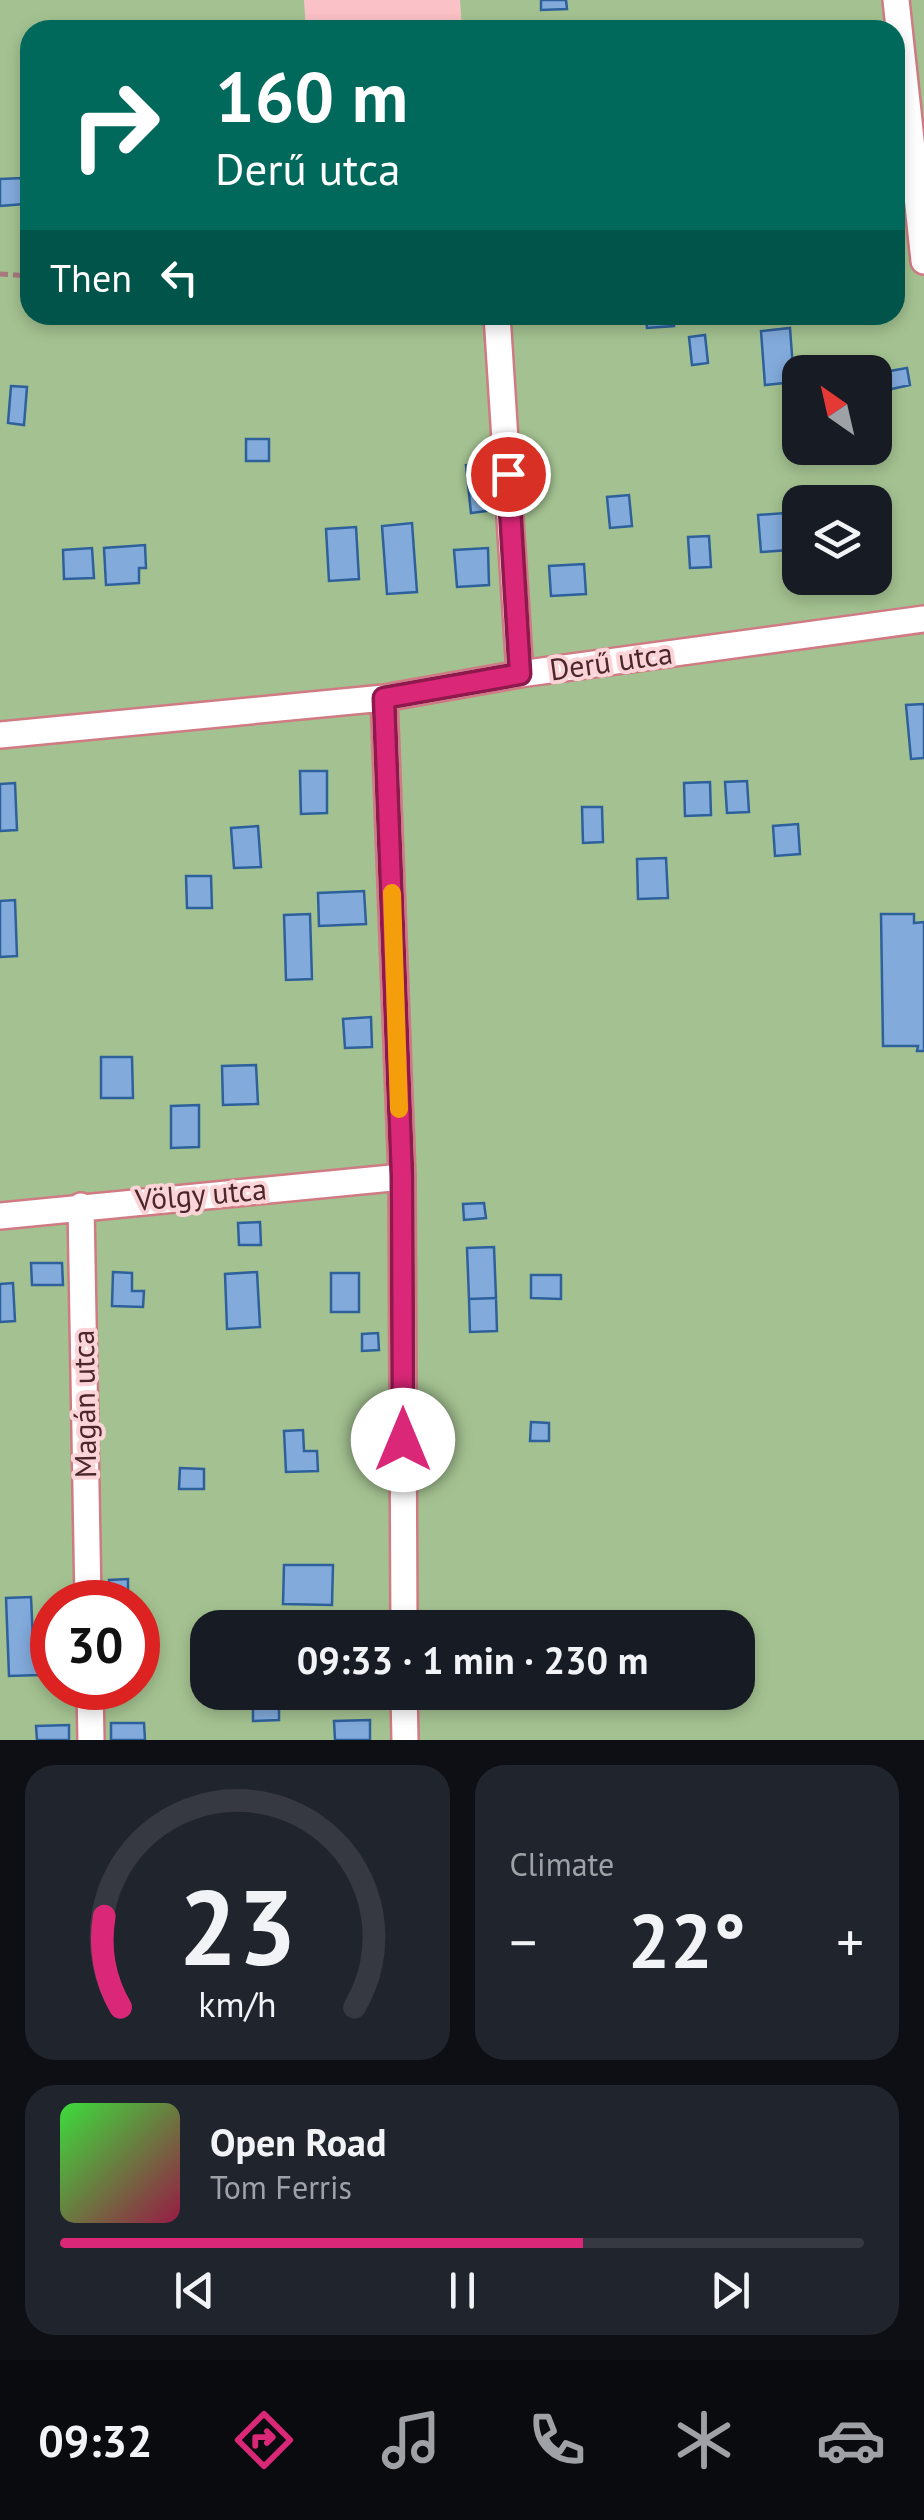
<!DOCTYPE html>
<meta charset="utf-8">
<style>
body{margin:0;font-family:"PT Sans",sans-serif;background:#20242c;color:#f1f3f6;height:100vh;display:flex;flex-direction:column;font-size:38px;white-space:nowrap}
*{box-sizing:border-box;margin:0}
p{font-size:32px;color:#9ea1a6}
.icon{flex:none;width:55px;height:55px;fill:none;stroke:currentColor;stroke-width:2;stroke-linecap:round;stroke-linejoin:round}
.map{position:relative;height:1740px;overflow:hidden}
.panel{display:flex;flex-direction:column;gap:25px;padding:25px;background:#0d0f14;flex:1}
.panel>*{flex:none}
.hud{position:absolute;left:20px;top:20px;width:885px;height:305px;border-radius:30px;box-shadow:0 5px 15px #0003;background:#00695c;color:#fff;overflow:hidden}
.needle{width:65px;rotate:326deg}
.controls{position:absolute;left:782px;top:355px;display:grid;gap:20px}
.controls a{display:grid;place-items:center;width:110px;height:110px;border-radius:20px;background:#171b24;box-shadow:0 5px 15px #0003;font-size:50px}
.speed{position:absolute;left:30px;top:1580px;display:flex;gap:20px;font-size:50px;font-weight:700;text-align:center}
.speed>*{display:grid;place-content:center;width:130px;height:130px;border-radius:50%;background:#171b24;box-shadow:0 5px 15px #0003;line-height:1}
.speed .limit{border:15px solid #d22;background:#fff;color:#111}
.pin{position:absolute;display:grid;place-items:center;width:85px;height:85px;color:#fff;margin:-42px;border:5px solid #fff;border-radius:50%;box-shadow:0 2px 10px #0007}
.me{position:absolute;width:110px;margin:-55px;rotate:0deg;stroke-linejoin:round;filter:drop-shadow(0 0 8px #0008)}
.turn{display:flex;align-items:center;gap:35px;height:210px;padding:0 30px;font-size:45px}
.turn .icon{width:130px;height:130px;stroke-width:2.5}
.turn b{display:block;font-size:70px;line-height:85px}
.then{display:flex;align-items:center;height:95px;padding:0 30px;background:#0003;gap:20px;font-size:38px}
.big{font-size:75px;font-weight:800;line-height:1.1}
.panel .card{flex:1;display:flex;flex-direction:column;justify-content:center;gap:15px;min-width:0;padding:0 35px;border-radius:30px;background:#20242c}
.panel .dial{align-items:center;gap:0}
.dial svg{height:260px;overflow:visible;fill:none;stroke:#363941;stroke-width:7;stroke-linecap:round;text-anchor:middle}
.dial text{fill:#f1f3f6;stroke:none}
.song{display:flex;align-items:center;gap:30px}
.cover{width:120px;height:120px;border-radius:15px;background:linear-gradient(135deg,hsl(120 70% 55%),hsl(340 70% 35%))}
.played{height:10px;border-radius:5px;background:linear-gradient(90deg,#db2777 65%,#363941 65%)}
.keys{display:flex;justify-content:space-around;direction:ltr}
.heat{display:flex;justify-content:space-between;align-items:center;font-size:55px;direction:ltr}
.panel .tiles{flex:1;display:grid;gap:25px;grid-template-columns:1fr 1fr}
.card:last-child{grid-column:span 2}
.trip{position:absolute;left:190px;top:1610px;width:565px;height:100px;border-radius:30px;background:#171b24;box-shadow:0 5px 15px #0003;font-weight:800;line-height:100px;text-align:center}
.tab-bar{display:flex;height:160px;justify-content:space-around;align-items:center;background:#090b0e;color:#9ea1a6}
.tab-bar .icon{width:70px;height:70px}
.tab-bar .on{color:#db2777}
.tab-bar b{font-size:45px;color:#f1f3f6}
.map>svg:first-child{display:block}
.green{fill:#a4c291;fill-rule:evenodd}
.building{fill:#82aadb;stroke:#2e619b;stroke-width:2.5}
.lines{fill:none;stroke-linecap:round;stroke-linejoin:round}
.minor-casing{stroke:#d07a83;stroke-width:30}
.path{stroke:#a8797d;stroke-width:5;stroke-dasharray:8 5;stroke-linecap:butt}
.minor{stroke:#fff;stroke-width:25}
.route-casing{stroke:#8e194d;stroke-width:25}
.route{stroke:#db2777;stroke-width:18}
.slow{stroke:#f59e0b;stroke-width:18}
.labels{text-anchor:middle;stroke-width:8;stroke-linejoin:round;paint-order:stroke}
.street-label{font-size:30px;fill:#4b272b;stroke:#fbd4d7}
</style>
<div class="map">
<svg width="924" height="1740" viewBox="0 0 924 1740">
<rect width="100%" height="100%" fill="#fac1c6"/>
<path class="green" d="M0,0H304L306,30H30V315H453L488,323L489,315H895V30H462L460,0H924V1740H0ZM800,372H875V448H800ZM800,502H875V578H800ZM52,1602H138V1688H52ZM208,1628H738V1692H208Z"/>
<path class="building" d="M541,0H566L567,9L541,10Z
M23,178L24,204L0,206V179Z
M646,315H673L674,326L647,328Z
M790,328L794,382L765,385L761,331Z
M705,335L708,363L692,365L689,337Z
M907,368L910,385L887,390L884,372Z
M11,386L27,387L24,425L8,423Z
M246,439H269V461H246Z
M497,462L502,509L471,513L466,465Z
M629,495L632,526L610,528L607,497Z
M785,513L788,550L761,552L758,515Z
M412,523L417,592L387,594L382,526Z
M356,527L359,579L329,581L326,529Z
M709,536L711,567L690,568L688,537Z
M145,545L146,568H139V583L106,585L104,548Z
M92,548L94,578L64,579L63,550Z
M488,548L489,585L457,587L454,550Z
M584,564L586,594L551,596L549,566Z
M924,704V758L911,759L906,705Z
M300,771H327V813L301,814Z
M747,781L749,812L727,813L725,782Z
M710,782L711,815L685,816L684,783Z
M15,783L17,830L0,831V784Z
M582,807H602L603,842L583,843Z
M798,824L800,854L775,856L773,826Z
M258,826L261,867L234,868L231,828Z
M666,858L668,898L638,899L637,859Z
M186,876H211L212,908H187Z
M364,891L366,924L319,926L318,893Z
M15,900L17,956L0,957V901Z
M310,914L312,979L286,980L284,915Z
M881,914H914V923L924,922V1051H917L918,1046H883Z
M371,1017L372,1047L345,1048L343,1019Z
M101,1057H132L133,1098H101Z
M256,1065L258,1104L223,1105L222,1066Z
M199,1105V1147L171,1148V1106Z
M484,1203L486,1218L464,1220L463,1204Z
M260,1222L261,1245H239L238,1223Z
M494,1247L496,1298L469,1299L467,1248Z
M31,1263H62L63,1285H32Z
M113,1272L132,1273V1291H144L143,1307L112,1306Z
M257,1272L260,1327L227,1329L225,1274Z
M331,1273H359V1312H331Z
M531,1275H561V1299L531,1298Z
M13,1283L15,1321L0,1322V1284Z
M496,1298L497,1331L470,1332L469,1299Z
M378,1333L379,1350L362,1351V1334Z
M531,1422L549,1423V1441H530Z
M303,1430L304,1451H317L318,1471L286,1472L284,1431Z
M180,1468L204,1469V1489H179Z
M284,1565H333L332,1605L283,1604Z
M128,1579V1602H109V1580Z
M31,1597L33,1640L38,1641L39,1675L9,1676L6,1598Z
M253,1692H279V1720L253,1721Z
M370,1720V1740H335L334,1721Z
M111,1723H144L145,1740H111Z
M69,1725V1740H37L36,1726Z"/>
<g class="lines">
<g class="minor-casing">
<path id="minor" d="M896,0L924,261
M497,315L520,674
M384,698L402,1177L404,1628
M0,735L384,698L520,674L924,619
M81,1206L88,1602
M0,1216L402,1177
M90,1688L91,1740
M404,1692L405,1740"/>
</g>
<path class="path" d="M0,274L30,276"/>
<use href="#minor" class="minor"/>
</g>
<g class="lines">
<g class="route-casing">
<path id="route" d="M403,1440L402,1177L384,698L520,674L508,474"/>
</g>
<use href="#route" class="route"/>
<path class="slow" d="M392,893L399,1109"/>
</g>
<g class="labels">
<g class="street-label">
<text transform="translate(611 662) rotate(-8)" y="10">Derű utca</text>
<text transform="translate(201 1195) rotate(-5)" y="10">Völgy utca</text>
<text transform="translate(85 1404) rotate(-91)" y="10">Magán utca</text>
</g>
</g>
</svg>
<div class="controls">
<a><svg class="needle" viewBox="-14 -14 28 28"><path d="M0-13l5 13h-10z" fill="#e53935"/><path d="M0 13l5-13h-10z" fill="#9ea1a6"/></svg></a>
<a><svg class="icon" aria-label="layers" viewBox="0 0 24 24"><path d="M12 4l9 5-9 5-9-5zM3 14l9 5 9-5"/></svg></a>
</div>
<div class="speed"><div class="limit">30</div></div>
<div class="pin" style="left:508px;top:474px;background:#d93025"><svg class="icon" aria-label="arrive" viewBox="0 0 24 24"><path d="M6 21V4h12l-3 4 3 4H6"/></svg></div>
<svg class="me" style="left:403px;top:1440px" viewBox="-20 -20 40 40"><circle r="19" fill="#fff"/><path d="M0-13L10 11 0 6-10 11z" fill="#db2777"/></svg>
<div class="trip">09:33 · 1 min · 230 m</div>
<div class="hud">
<div class="turn"><svg class="icon" aria-label="right" viewBox="0 0 24 24"><path d="M7 20v-9h11M14 6l5 5-5 5"/></svg><div><b>160 m</b>Derű utca</div></div>
<div class="then">Then<svg class="icon" aria-label="left" viewBox="0 0 24 24"><path d="M17 20v-9H6M10 6l-5 5 5 5"/></svg></div>
</div>
</div>
<section class="panel">
<div class="tiles">
<div class="card dial"><svg viewBox="0 0 100 80">
<path d="M14 69A42 42 0 1 1 86 69"/>
<path d="M14 69A42 42 0 0 1 9 41" stroke="#db2777"/>
<text x="50" y="56" font-size="32" font-weight="700">23</text>
<text x="50" y="72" font-size="11">km/h</text>
</svg></div>
<div class="card"><p>Climate</p>
<div class="heat"><a>−</a><b class="big">22°</b><a>+</a></div>
</div>
<div class="card">
<div class="song"><i class="cover"></i><div><b>Open Road</b><p>Tom Ferris</p></div></div>
<div class="played"></div>
<div class="keys"><svg class="icon" aria-label="previous" viewBox="0 0 24 24"><path d="M18 5L8 12l10 7zM5 5v14"/></svg><svg class="icon" aria-label="pause" viewBox="0 0 24 24"><path d="M8 5v14M16 5v14"/></svg><svg class="icon" aria-label="next" viewBox="0 0 24 24"><path d="M6 5l10 7-10 7zM19 5v14"/></svg></div>
</div>
</div>
</section>
<nav class="tab-bar">
<b>09:32</b>
<svg class="icon on" aria-label="directions" viewBox="0 0 24 24"><path d="M12 3l9 9-9 9-9-9zM9 14v-3h6M13 9l2 2-2 2"/></svg>
<svg class="icon" aria-label="music" viewBox="0 0 24 24"><path d="M9 18V5l10-2v13"/><circle cx="6" cy="18" r="3"/><circle cx="16" cy="16" r="3"/></svg>
<svg class="icon" aria-label="phone" viewBox="0 0 24 24"><path d="M5 4h4l2 5-3 2q2 4 5 5l2-3 5 2v4C11 20 4 13 5 4z"/></svg>
<svg class="icon" aria-label="climate" viewBox="0 0 24 24"><path d="M12 3v18M4 7l16 10M4 17L20 7"/></svg>
<svg class="icon" aria-label="car" viewBox="0 0 24 24"><path d="M5 17H2v-5l4-1 3-4h7l3 4 3 1v5h-3M9 17h6M6 11h13"/><circle cx="7" cy="17" r="2"/><circle cx="17" cy="17" r="2"/></svg>
</nav>
